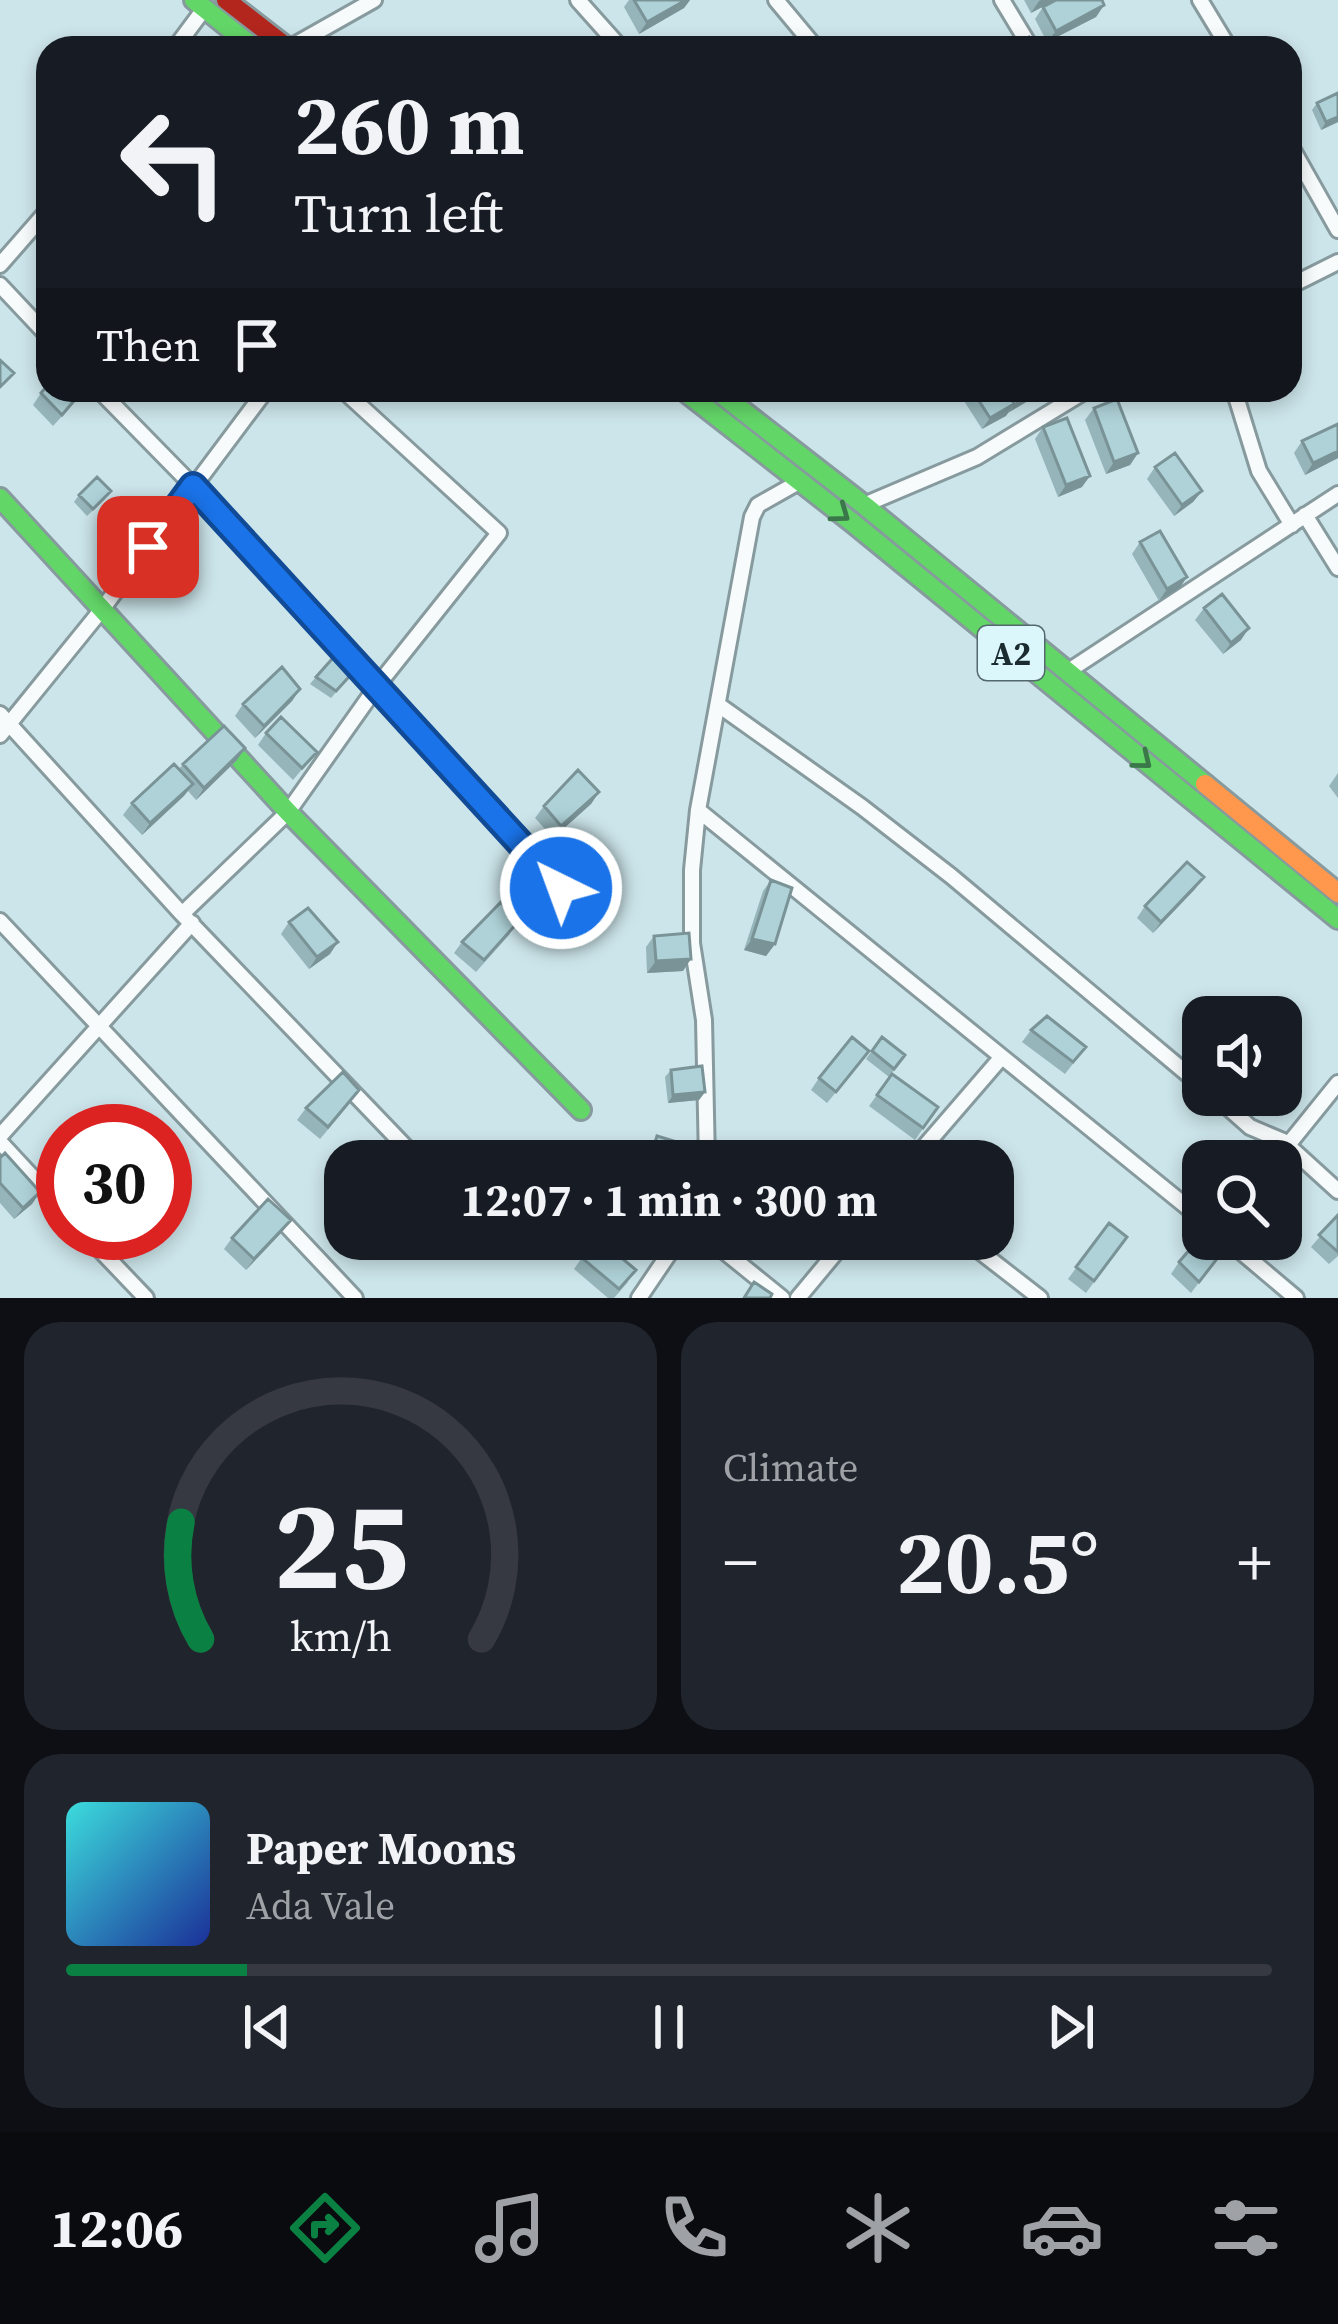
<!DOCTYPE html>
<meta charset="utf-8">
<style>
body{margin:0;font-family:"Source Serif 4",serif;background:#20242c;color:#f1f3f6;height:100vh;display:flex;flex-direction:column;font-size:45px;white-space:nowrap}
*{box-sizing:border-box;margin:0}
p{font-size:39px;color:#9ea1a6}
.icon{flex:none;width:66px;height:66px;fill:none;stroke:currentColor;stroke-width:2;stroke-linecap:round;stroke-linejoin:round}
.map{position:relative;height:1298px;overflow:hidden}
.details{display:flex;flex-direction:column;gap:24px;padding:24px;background:#0d0f14;flex:1}
.details>*{flex:none}
.guide{position:absolute;left:36px;top:36px;width:1266px;height:366px;border-radius:36px;box-shadow:0 6px 18px #0003;background:#171b24;color:#f1f3f6;overflow:hidden}
.controls{position:absolute;left:1182px;top:996px;display:grid;gap:24px}
.controls a{display:grid;place-items:center;width:120px;height:120px;border-radius:24px;background:#171b24;box-shadow:0 6px 18px #0003;font-size:60px}
.speed{position:absolute;left:36px;top:1104px;display:flex;gap:24px;font-size:60px;font-weight:700;text-align:center}
.speed>*{display:grid;place-content:center;width:156px;height:156px;border-radius:50%;background:#171b24;box-shadow:0 6px 18px #0003;line-height:1}
.speed .limit{border:18px solid #d22;background:#fff;color:#111}
.pin{position:absolute;display:grid;place-items:center;width:102px;height:102px;color:#fff;margin:-51px;border-radius:24px;box-shadow:0 6px 18px #0006}
.me{position:absolute;width:132px;margin:-66px;rotate:318deg;stroke-linejoin:round;filter:drop-shadow(0 0 9px #0008)}
.turn{display:flex;align-items:center;gap:42px;height:252px;padding:0 60px;font-size:54px}
.turn .icon{width:156px;height:156px;stroke-width:2.5}
.turn b{display:block;font-size:84px;line-height:102px}
.then{display:flex;align-items:center;height:114px;padding:0 60px;background:#0003;gap:24px;font-size:45px}
.big{font-size:90px;font-weight:700;line-height:1.1}
.details .card{flex:1;display:flex;flex-direction:column;justify-content:center;gap:18px;min-width:0;padding:0 42px;border-radius:36px;background:#20242c}
.details .dial{align-items:center;gap:0}
.dial svg{height:312px;overflow:visible;fill:none;stroke:#363941;stroke-width:7;stroke-linecap:round;text-anchor:middle}
.dial text{fill:#f1f3f6;stroke:none}
.song{display:flex;align-items:center;gap:36px}
.cover{width:144px;height:144px;border-radius:18px;background:linear-gradient(135deg,hsl(180 70% 55%),hsl(230 70% 35%))}
.played{height:12px;border-radius:6px;background:linear-gradient(90deg,#0b8043 15%,#363941 15%)}
.keys{display:flex;justify-content:space-around;direction:ltr}
.heat{display:flex;justify-content:space-between;align-items:center;font-size:66px;direction:ltr}
.details .tiles{flex:1;display:grid;gap:24px;grid-template-columns:1fr 1fr}
.card:last-child{grid-column:span 2}
.trip{position:absolute;left:324px;top:1140px;width:690px;height:120px;border-radius:36px;background:#171b24;box-shadow:0 6px 18px #0003;font-weight:700;line-height:120px;text-align:center}
.tab-bar{display:flex;height:192px;justify-content:space-around;align-items:center;background:#090b0e;color:#9ea1a6}
.tab-bar .icon{width:84px;height:84px}
.tab-bar .current{color:#0b8043}
.tab-bar b{font-size:54px;color:#f1f3f6}
.map>svg:first-child{display:block}
.lines{fill:none;stroke-linecap:round;stroke-linejoin:round}
.street-casing{stroke:#879a9e;stroke-width:20}
.fast-casing{stroke:#879a9e;stroke-width:24}
.slow-casing{stroke:#879a9e;stroke-width:24}
.jam-casing{stroke:#879a9e;stroke-width:24}
.street{stroke:#f7fbfc;stroke-width:14}
.fast{stroke:#63d668;stroke-width:18}
.slow{stroke:#ff974d;stroke-width:18}
.jam{stroke:#b3261e;stroke-width:18}
.wall{fill:#96b5ba}
.shaded-wall{fill:#7a9397}
.building{fill:#aed2d8;stroke:#7a9397;stroke-width:3}
.oneway{stroke:#3b7849}
.route-casing{stroke:#114b97;stroke-width:30}
.route{stroke:#1a73e8;stroke-width:21}
.labels{text-anchor:middle;stroke-width:12;stroke-linejoin:round;paint-order:stroke}
.shield{fill:#dcf7fc;stroke:#54696d;stroke-width:3}
.shield-label{font-size:33px;font-weight:bold;fill:#1a2c30}
</style>
<div class="map">
<svg width="1338" height="1298" viewBox="0 0 1338 1298">
<rect width="100%" height="100%" fill="#cce5ea"/>
<g class="lines">
<g class="street-casing">
<path id="street" d="M578,0L619,46
M776,0L816,48
M1002,0L1031,48
M1200,0L1229,48
M175,48L204,9
M289,48L374,0
M1290,145L1338,230
M0,265L48,210
M0,285L48,336
M1290,286L1338,262
M99,390L193,486L561,888
M1234,390L1259,471L1292,525
M864,505L977,457L1087,390
M1305,515L1338,568
M1067,672L1338,494
M720,706L862,807L951,876L1203,1087
M0,714L182,914L419,1161
M0,735L103,608L266,390
M698,810L1203,1220
M182,914L288,812L377,686L499,533L343,390
M0,921L355,1298
M1214,1095L1250,1127L1283,1141L1338,1191
M0,1136L192,923
M0,1142L63,1210
M707,1161L704,1020L692,943V870L698,810L752,517L758,505L797,483
M912,1161L1000,1059
M1275,1161L1338,1083
M84,1233L146,1298
M709,1239L782,1298
M964,1239L1040,1298
M1226,1239L1296,1298
M639,1298L679,1239
M798,1298L847,1239"/>
</g>
<g class="fast-casing">
<path id="fast" d="M194,0L254,48
M683,390L853,523L1338,919
M716,390L864,505L1205,784
M0,498L288,812L581,1110"/>
</g>
<g class="slow-casing">
<path id="slow" d="M1205,784L1338,893"/>
</g>
<g class="jam-casing">
<path id="jam" d="M226,0L288,48"/>
</g>
<use href="#street" class="street"/>
<use href="#fast" class="fast"/>
<use href="#slow" class="slow"/>
<use href="#jam" class="jam"/>
</g>
<path class="wall" d="M629,0H690L684,8L639,34L624,7Z
M1024,0H1055L1031,13Z
M1104,5L1096,17L1047,42L1035,19L1043,7Z
M1338,93V122L1321,130L1312,110L1317,103Z
M48,390H86L53,426L33,405L41,393Z
M957,390H1039L1033,398L982,429Z
M1094,408L1138,453L1130,465L1106,474L1085,420Z
M1338,424V458L1305,475L1294,453L1302,441Z
M1043,427L1082,487L1058,497L1035,439Z
M1155,467L1202,491L1193,502L1174,516L1147,479Z
M79,495L105,499L87,516L74,502Z
M1140,542L1179,589L1159,601L1132,554Z
M1204,608L1241,640L1223,654L1195,620Z
M357,668L331,698L310,684L316,677Z
M300,689L292,701L255,738L235,716L243,704Z
M266,733L317,752L293,780L258,745Z
M237,760L196,800L188,791L142,835L123,815L132,803L179,769L183,764Z
M1338,773V798L1329,786Z
M599,792L591,804L553,838L535,818L544,806Z
M771,880L775,944L766,956L744,950L763,891Z
M1195,889L1153,933L1137,918L1145,906Z
M289,922L330,954L309,969L281,934Z
M510,934L476,972L454,953L462,942Z
M654,936L683,971L647,973L646,947Z
M1031,1030L1086,1047L1065,1074L1022,1042Z
M882,1037L905,1055L889,1077L866,1059Z
M861,1062L827,1103L811,1090L819,1078Z
M671,1070L705,1092L699,1100L668,1103L665,1077Z
M892,1074L938,1107L915,1140L869,1106Z
M351,1102L320,1139L297,1120L306,1108Z
M657,1136L704,1161H645L648,1148Z
M0,1158L40,1192L32,1204L14,1219L0,1203Z
M1338,1215V1256L1329,1264L1311,1247Z
M291,1220L282,1232L246,1270L224,1249L232,1238Z
M1109,1223L1127,1237L1086,1293L1068,1279Z
M595,1239L628,1282L614,1298H608L574,1269Z
M1230,1242L1191,1293L1171,1274L1179,1262Z"/>
<path class="shaded-wall" d="M686,0H690L684,8L639,34L647,22Z
M1041,0H1055L1031,13L1039,1Z
M1104,5L1096,17L1047,42L1056,31Z
M1338,117V122L1321,130L1326,122Z
M1035,390H1039L1033,398L1009,412L1017,401Z
M1014,404L1006,416L982,429L990,418Z
M1338,451V458L1305,475L1313,463Z
M1138,453L1130,465L1106,474L1114,462Z
M1090,476L1082,487L1058,497L1066,485Z
M1202,491L1193,502L1174,516L1182,505Z
M1187,577L1179,589L1159,601L1167,589Z
M1249,628L1241,640L1223,654L1231,643Z
M300,689L292,701L255,738L264,726Z
M245,748L237,760L196,800L204,788Z
M193,784L184,796L142,835L150,823Z
M599,792L591,804L553,838L561,826Z
M1204,877L1195,889L1153,933L1161,922Z
M752,939L775,944L766,956L744,950Z
M338,942L330,954L309,969L317,957Z
M691,959L683,971L647,973L656,961Z
M705,1092L699,1100L668,1103L673,1095Z
M40,1192L32,1204L14,1219L23,1208Z
M291,1220L282,1232L246,1270L254,1259Z"/>
<path class="building" d="M634,0H686L647,22Z
M1056,0H1102L1104,5L1056,31L1043,7Z
M1029,37L1035,48H1009Z
M1338,93V117L1326,122L1317,103Z
M0,360L14,373L0,387Z
M48,385V390H83L62,415L41,393Z
M972,390H1007L1014,404L990,418Z
M1010,390H1035L1017,401Z
M1117,399L1138,453L1114,462L1094,408Z
M1067,418L1090,476L1066,485L1043,427Z
M1338,424V451L1313,463L1302,441Z
M1175,453L1202,491L1182,505L1155,467Z
M97,477L111,491L93,509L79,495Z
M1160,531L1187,577L1167,589L1140,542Z
M1222,594L1249,628L1231,643L1204,608Z
M340,650L357,668L336,691L316,677Z
M282,667L300,689L264,726L243,704Z
M281,717L317,752L302,768L266,733Z
M224,726L245,748L204,788L183,764Z
M174,764L193,784L150,823L132,803Z
M578,770L599,792L561,826L544,806Z
M1187,862L1204,877L1161,922L1145,906Z
M771,880L792,888L775,944L752,939Z
M501,902L518,922L484,960L462,942Z
M308,908L338,942L317,957L289,922Z
M689,933L691,959L656,961L654,936Z
M1047,1016L1086,1047L1073,1062L1031,1030Z
M852,1037L869,1051L836,1092L819,1078Z
M882,1037L905,1055L894,1069L872,1051Z
M702,1066L705,1092L673,1095L671,1070Z
M343,1072L359,1090L328,1127L306,1108Z
M892,1074L938,1107L923,1128L877,1095Z
M657,1136L707,1151L704,1161H650Z
M829,1152L841,1161H823Z
M5,1153L40,1192L23,1208L0,1183V1158Z
M268,1199L291,1220L254,1259L232,1238Z
M1338,1215V1252L1319,1235Z
M1109,1223L1127,1237L1094,1281L1076,1267Z
M1203,1234V1239H1226L1230,1242L1199,1282L1179,1262Z
M595,1239H599L636,1270L619,1289L582,1258Z
M754,1282L772,1294L770,1298H744Z"/>
<defs><path id="oneway-chevron" d="M-2-3.5L2.5 0L-2 3.5" fill="none" stroke-width="1.6" stroke-linecap="round" stroke-linejoin="round" transform="scale(3)"/></defs>
<g class="oneway">
<use href="#oneway-chevron" transform="translate(841 514) rotate(36)"/>
<use href="#oneway-chevron" transform="translate(1143 761) rotate(39)"/>
</g>
<g class="lines">
<g class="route-casing">
<path id="route" d="M148,547L193,486L561,888"/>
</g>
<use href="#route" class="route"/>
</g>
<g class="labels">
<rect class="shield" x="978" y="626" width="66" height="54" rx="9"/>
<g class="shield-label">
<text x="1011" y="665">A2</text>
</g>
</g>
</svg>
<div class="controls">
<a><svg class="icon" aria-label="sound" viewBox="0 0 24 24"><path d="M4 9h4l5-4v14l-5-4H4zM17 9q2 3 0 6"/></svg></a>
<a><svg class="icon" aria-label="search" viewBox="0 0 24 24"><circle cx="10" cy="10" r="6"/><path d="M15 15l6 6"/></svg></a>
</div>
<div class="speed"><div class="limit">30</div></div>
<div class="pin" style="left:148px;top:547px;background:#d93025"><svg class="icon" aria-label="arrive" viewBox="0 0 24 24"><path d="M6 21V4h12l-3 4 3 4H6"/></svg></div>
<svg class="me" style="left:561px;top:888px" viewBox="-20 -20 40 40"><circle r="17" fill="#1a73e8" stroke="#fff" stroke-width="3"/><path d="M0-11L8 9 0 5-8 9z" fill="#fff"/></svg>
<div class="trip">12:07 · 1 min · 300 m</div>
<div class="guide">
<div class="turn"><svg class="icon" aria-label="left" viewBox="0 0 24 24"><path d="M17 20v-9H6M10 6l-5 5 5 5"/></svg><div><b>260 m</b>Turn left</div></div>
<div class="then">Then<svg class="icon" aria-label="arrive" viewBox="0 0 24 24"><path d="M6 21V4h12l-3 4 3 4H6"/></svg></div>
</div>
</div>
<section class="details">
<div class="tiles">
<div class="card dial"><svg viewBox="0 0 100 80">
<path d="M14 69A42 42 0 1 1 86 69"/>
<path d="M14 69A42 42 0 0 1 9 39" stroke="#0b8043"/>
<text x="50" y="56" font-size="32" font-weight="700">25</text>
<text x="50" y="72" font-size="11">km/h</text>
</svg></div>
<div class="card"><p>Climate</p>
<div class="heat"><a>−</a><b class="big">20.5°</b><a>+</a></div>
</div>
<div class="card">
<div class="song"><i class="cover"></i><div><b>Paper Moons</b><p>Ada Vale</p></div></div>
<div class="played"></div>
<div class="keys"><svg class="icon" aria-label="previous" viewBox="0 0 24 24"><path d="M18 5L8 12l10 7zM5 5v14"/></svg><svg class="icon" aria-label="pause" viewBox="0 0 24 24"><path d="M8 5v14M16 5v14"/></svg><svg class="icon" aria-label="next" viewBox="0 0 24 24"><path d="M6 5l10 7-10 7zM19 5v14"/></svg></div>
</div>
</div>
</section>
<nav class="tab-bar">
<b>12:06</b>
<svg class="icon current" aria-label="directions" viewBox="0 0 24 24"><path d="M12 3l9 9-9 9-9-9zM9 14v-3h6M13 9l2 2-2 2"/></svg>
<svg class="icon" aria-label="music" viewBox="0 0 24 24"><path d="M9 18V5l10-2v13"/><circle cx="6" cy="18" r="3"/><circle cx="16" cy="16" r="3"/></svg>
<svg class="icon" aria-label="phone" viewBox="0 0 24 24"><path d="M5 4h4l2 5-3 2q2 4 5 5l2-3 5 2v4C11 20 4 13 5 4z"/></svg>
<svg class="icon" aria-label="climate" viewBox="0 0 24 24"><path d="M12 3v18M4 7l16 10M4 17L20 7"/></svg>
<svg class="icon" aria-label="car" viewBox="0 0 24 24"><path d="M5 17H2v-5l4-1 3-4h7l3 4 3 1v5h-3M9 17h6M6 11h13"/><circle cx="7" cy="17" r="2"/><circle cx="17" cy="17" r="2"/></svg>
<svg class="icon" aria-label="filters" viewBox="0 0 24 24"><path d="M4 7h16M4 17h16"/><circle cx="9" cy="7" r="2"/><circle cx="15" cy="17" r="2"/></svg>
</nav>
